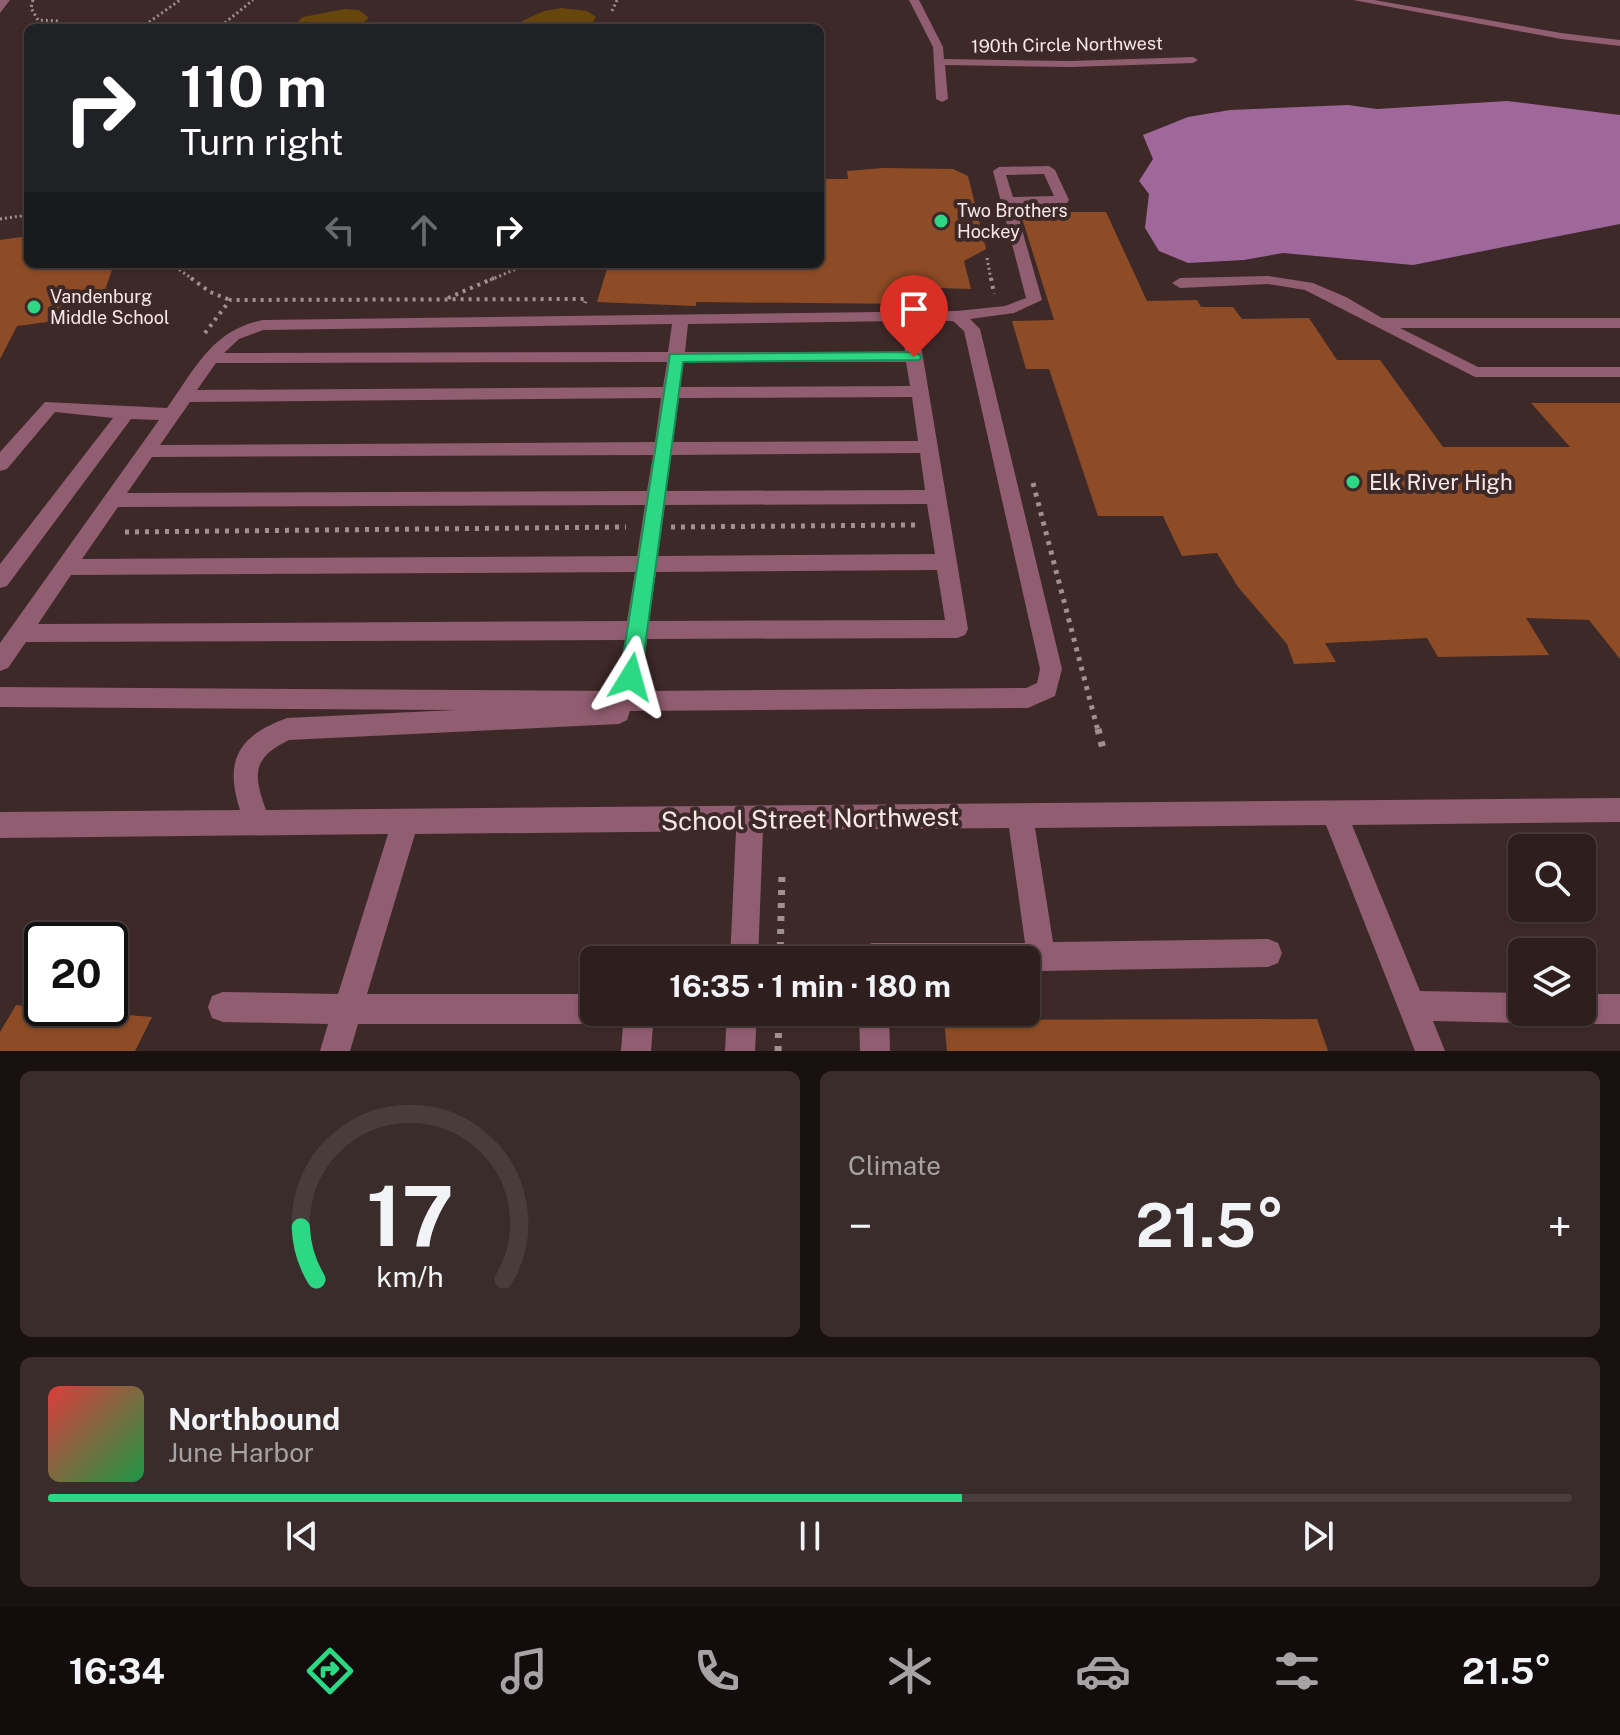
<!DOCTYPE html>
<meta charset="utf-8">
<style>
body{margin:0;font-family:"Public Sans",sans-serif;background:#3a2c2b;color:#f1f3f6;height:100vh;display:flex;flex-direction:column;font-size:30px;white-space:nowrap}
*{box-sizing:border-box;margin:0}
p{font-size:26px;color:#a7a2a4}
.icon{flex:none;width:44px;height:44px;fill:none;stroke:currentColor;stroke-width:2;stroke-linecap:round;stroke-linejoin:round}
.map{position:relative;height:1051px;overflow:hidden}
.panel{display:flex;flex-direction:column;gap:20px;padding:20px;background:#191110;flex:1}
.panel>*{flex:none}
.guide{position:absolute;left:24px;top:24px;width:800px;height:244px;border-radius:12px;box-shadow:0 2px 6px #0004,0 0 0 2px #493d3c;background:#202124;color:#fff;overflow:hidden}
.buttons{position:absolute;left:1508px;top:834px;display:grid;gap:16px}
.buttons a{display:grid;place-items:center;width:88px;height:88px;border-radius:12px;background:#2e1f1e;box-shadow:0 2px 6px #0004,0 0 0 2px #493d3c;font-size:40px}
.speed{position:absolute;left:24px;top:922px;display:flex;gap:16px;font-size:40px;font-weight:700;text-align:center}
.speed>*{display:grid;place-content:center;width:104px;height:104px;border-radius:50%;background:#2e1f1e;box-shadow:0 2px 6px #0004,0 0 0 2px #493d3c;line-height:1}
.speed .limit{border:4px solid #111;border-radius:12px;background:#fff;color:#111}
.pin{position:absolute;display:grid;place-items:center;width:68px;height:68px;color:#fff;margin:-82px -34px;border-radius:50% 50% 50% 0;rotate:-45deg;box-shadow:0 0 8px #0007}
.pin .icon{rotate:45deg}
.me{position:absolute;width:88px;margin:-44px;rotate:8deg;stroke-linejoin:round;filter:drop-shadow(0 0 6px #0008)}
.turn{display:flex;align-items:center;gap:28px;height:168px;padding:0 24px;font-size:36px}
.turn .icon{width:104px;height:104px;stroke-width:2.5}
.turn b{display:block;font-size:56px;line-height:68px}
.lanes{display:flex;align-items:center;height:76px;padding:0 24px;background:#0003;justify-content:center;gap:40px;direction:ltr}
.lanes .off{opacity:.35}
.big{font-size:60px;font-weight:700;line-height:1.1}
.panel .tile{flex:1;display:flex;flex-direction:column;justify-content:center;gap:12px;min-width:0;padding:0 28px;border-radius:12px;background:#3a2c2b}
.panel .dial{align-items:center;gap:0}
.dial svg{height:208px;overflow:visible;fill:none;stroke:#493d3c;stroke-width:7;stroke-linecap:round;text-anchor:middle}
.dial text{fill:#f1f3f6;stroke:none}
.song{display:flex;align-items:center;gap:24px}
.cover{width:96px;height:96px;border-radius:12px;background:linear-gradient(135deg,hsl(0 70% 55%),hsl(140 70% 35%))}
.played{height:8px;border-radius:4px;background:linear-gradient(90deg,#2dd884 60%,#493d3c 60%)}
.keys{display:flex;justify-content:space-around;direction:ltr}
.heat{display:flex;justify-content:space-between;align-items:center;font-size:44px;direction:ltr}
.panel .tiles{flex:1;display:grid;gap:20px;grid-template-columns:1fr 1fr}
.tile:last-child{grid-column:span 2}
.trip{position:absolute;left:580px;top:946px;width:460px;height:80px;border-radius:12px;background:#2e1f1e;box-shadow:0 2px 6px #0004,0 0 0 2px #493d3c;font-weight:700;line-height:80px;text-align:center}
.tab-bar{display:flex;height:128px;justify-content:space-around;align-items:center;background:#120c0c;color:#a7a2a4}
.tab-bar .icon{width:56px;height:56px}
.tab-bar .on{color:#2dd884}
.tab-bar b{font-size:36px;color:#f1f3f6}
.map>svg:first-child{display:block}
.green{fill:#66460d}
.water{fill:#a0679b}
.building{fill:#8d4c25}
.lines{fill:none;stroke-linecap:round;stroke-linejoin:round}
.path-far3{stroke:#a0908f;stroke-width:3;stroke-dasharray:2 3;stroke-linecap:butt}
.path-far2{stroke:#a0908f;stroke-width:4;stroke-dasharray:3 5;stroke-linecap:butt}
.path-far1{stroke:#a0908f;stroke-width:5;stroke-dasharray:4 6;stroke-linecap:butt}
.path{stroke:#a0908f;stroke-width:7;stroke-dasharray:5 8;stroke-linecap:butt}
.minor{fill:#915d70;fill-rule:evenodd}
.route{fill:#2dd884;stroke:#1d8c56;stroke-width:2}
.poi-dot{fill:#2dd884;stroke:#3d2928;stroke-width:3}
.labels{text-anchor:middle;stroke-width:8;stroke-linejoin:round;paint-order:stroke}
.far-street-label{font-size:18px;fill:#f7e9e8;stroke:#3d2928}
.far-poi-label{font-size:18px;fill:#f7e9e8;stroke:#3d2928;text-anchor:start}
.poi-label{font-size:22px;fill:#f7e9e8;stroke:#3d2928;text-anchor:start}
.near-street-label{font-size:26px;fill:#f7e9e8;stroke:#3d2928}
</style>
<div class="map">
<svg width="1620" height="1051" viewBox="0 0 1620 1051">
<rect width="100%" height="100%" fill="#3d2928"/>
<path class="green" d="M561,8L587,11L596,17L589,28H525L522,25V21L544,11Z
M344,9L359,10L369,18L356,28H291L303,17Z"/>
<path class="water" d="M1507,101L1620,115V224L1413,265L1283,253L1244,260L1188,263L1159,251L1145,228L1149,194L1139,181L1153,159L1143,135L1188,117L1230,110L1348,105L1377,109Z"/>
<path class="building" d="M883,168L953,169L968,176L986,249L964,261L971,289L907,287L909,304L696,302V306L597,302L607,269H616L617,264H820V179H848L847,171Z
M1020,212H1106L1147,301L1197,300L1201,307H1233L1242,319L1309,318L1337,360H1380L1443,447H1570L1531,403H1620V659L1589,620L1526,618L1549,655L1438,657L1427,638L1325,643L1336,662L1294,664L1287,644L1238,587L1217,553L1182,556L1163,516H1098L1049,369H1026L1012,321L1054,320Z
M28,236V264H114L105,290L74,295L62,320L17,326L0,359V240Z
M16,1005L42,1008L152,1017L135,1051H0V1032Z
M1317,1019L1328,1051H947L944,1020Z"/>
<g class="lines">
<path class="path-far3" d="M33,0L31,8L38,20L60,21
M612,11L617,0
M145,25L180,0
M52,26L228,28
M221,26L253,0
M0,219L28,215
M987,258L991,280
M171,264L194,280
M490,280L528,264"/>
<path class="path-far2" d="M191,278L210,292L230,300
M991,278L994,294
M448,298L494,278
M205,333L230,300L586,299L585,303"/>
<path class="path-far1" d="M1033,483L1098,731
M671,527L916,525
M125,532L626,527"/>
<path class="path" d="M1098,729L1103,749
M780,960L782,873
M778,1051L779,1012"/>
<path class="minor" d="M0,0H10L0,13Z
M909,0H919L943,47L944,59L1071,61L1193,57L1198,60L1193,63L1071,67L945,65L948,99L942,102L936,99L933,47Z
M1353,0H1374L1561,33L1620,40V46L1561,39Z
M1049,166L1055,170L1069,200L1067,203L1015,205L1042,300L1014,313L970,319L980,329L1062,669L1055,696L1028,708L630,711L627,720L619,724L289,740C252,758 253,774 266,810L1620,798V822L1352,825L1420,991L1522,993V1012H1535L1533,1019L1522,1023L1433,1021L1445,1051H1415L1326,825L1035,828L1053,942L1268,939L1278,943L1282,953L1278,963L1268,967L1041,971H1026V960H858L862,947L872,943H1025L1009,828L763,830L758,960H730L736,831L415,834L367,994H594V1012H608L605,1020L594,1024H358L350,1051H320L328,1024L223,1022L212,1018L208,1007L212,996L223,992L338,994L388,834L0,838V812L240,810C224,760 238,736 287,718L455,710L0,707V687L617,691L625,640L26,642L8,668L0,671V643L159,420L131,419L7,586L0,588V564L113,418L55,412L7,469L0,471V452L45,402L167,408C195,369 212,330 263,320L957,311L1005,306L1026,298L993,171L999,167ZM1044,174L1054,196L1013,197L1006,175ZM901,321L905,352H685L688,324ZM917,321H953L964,331L1040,669L1037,683L1026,688L640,691L647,639L957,638L965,635L968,629ZM672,324L668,352L224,353L239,339L263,330ZM667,362L663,387L197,390L216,363ZM683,362H906L910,386L680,387ZM912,397L918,441L673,442L679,398ZM661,398L655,442L160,445L190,402ZM920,453L925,490L666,491L671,455ZM653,455L647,491L127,493L152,457ZM927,504L935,554L658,556L665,505ZM645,505L637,556L82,559L118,507ZM937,570L945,620L649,621L656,572ZM635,572L627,621L38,624L71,575Z
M1268,276L1313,283L1346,297L1382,318H1620V328H1400L1478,367H1620V377H1475L1305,290L1268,284L1180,288L1172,283L1180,278Z
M1582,994H1620V1024H1582L1571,1020L1568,1012H1582Z
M624,1012H654L651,1051H621Z
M727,1012H757L755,1051H725Z
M859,1012H889L890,1051H860Z"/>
</g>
<path class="route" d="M914,352L922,357L919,360L683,362L641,677L638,684L631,686L623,684L620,677L670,354Z"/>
<g class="poi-dot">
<circle cx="941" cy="221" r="8"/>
<circle cx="34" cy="307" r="8"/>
<circle cx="1353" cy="482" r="8"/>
</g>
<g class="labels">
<g class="far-street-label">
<text transform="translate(1067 45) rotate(-1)" y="6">190th Circle Northwest</text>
</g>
<g class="far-poi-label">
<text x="957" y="217">Two Brothers<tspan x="957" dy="21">Hockey</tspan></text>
<text x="50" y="303">Vandenburg<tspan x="50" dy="21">Middle School</tspan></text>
</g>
<g class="poi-label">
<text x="1369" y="490">Elk River High</text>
</g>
<g class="near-street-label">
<text transform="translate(810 819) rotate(-1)" y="9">School Street Northwest</text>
</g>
</g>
</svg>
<div class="buttons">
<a><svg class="icon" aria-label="search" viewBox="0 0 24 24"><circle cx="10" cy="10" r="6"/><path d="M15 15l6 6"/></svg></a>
<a><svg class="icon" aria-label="layers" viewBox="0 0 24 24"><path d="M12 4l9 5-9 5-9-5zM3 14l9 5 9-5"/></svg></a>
</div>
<div class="speed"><div class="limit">20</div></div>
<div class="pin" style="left:914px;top:357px;background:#d93025"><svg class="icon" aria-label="arrive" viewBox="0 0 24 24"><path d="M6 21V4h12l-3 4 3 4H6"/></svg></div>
<svg class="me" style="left:631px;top:677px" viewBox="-20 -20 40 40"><path d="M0-17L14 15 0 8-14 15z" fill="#2dd884" stroke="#fff" stroke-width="4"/></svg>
<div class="trip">16:35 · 1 min · 180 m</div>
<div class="guide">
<div class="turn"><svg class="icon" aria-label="right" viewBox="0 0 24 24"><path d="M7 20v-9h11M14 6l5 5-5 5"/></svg><div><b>110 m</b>Turn right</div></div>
<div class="lanes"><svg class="icon off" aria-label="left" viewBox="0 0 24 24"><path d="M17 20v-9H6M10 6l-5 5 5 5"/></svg><svg class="icon off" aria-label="ahead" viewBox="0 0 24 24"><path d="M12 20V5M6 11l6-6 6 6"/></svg><svg class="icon" aria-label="right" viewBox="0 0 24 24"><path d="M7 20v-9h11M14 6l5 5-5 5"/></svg></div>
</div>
</div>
<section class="panel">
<div class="tiles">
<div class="tile dial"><svg viewBox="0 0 100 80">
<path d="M14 69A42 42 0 1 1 86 69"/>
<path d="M14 69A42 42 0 0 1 8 49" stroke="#2dd884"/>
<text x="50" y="56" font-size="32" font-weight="700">17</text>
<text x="50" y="72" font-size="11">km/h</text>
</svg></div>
<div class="tile"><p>Climate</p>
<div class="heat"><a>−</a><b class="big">21.5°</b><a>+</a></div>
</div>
<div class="tile">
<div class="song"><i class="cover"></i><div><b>Northbound</b><p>June Harbor</p></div></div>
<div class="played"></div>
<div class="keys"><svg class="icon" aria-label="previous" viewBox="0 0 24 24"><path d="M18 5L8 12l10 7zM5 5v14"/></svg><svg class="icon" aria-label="pause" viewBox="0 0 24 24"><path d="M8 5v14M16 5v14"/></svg><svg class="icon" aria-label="next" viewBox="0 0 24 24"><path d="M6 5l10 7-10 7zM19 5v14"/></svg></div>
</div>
</div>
</section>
<nav class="tab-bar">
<b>16:34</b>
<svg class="icon on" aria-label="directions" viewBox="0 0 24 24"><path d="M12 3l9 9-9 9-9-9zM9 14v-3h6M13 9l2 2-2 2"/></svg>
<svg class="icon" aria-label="music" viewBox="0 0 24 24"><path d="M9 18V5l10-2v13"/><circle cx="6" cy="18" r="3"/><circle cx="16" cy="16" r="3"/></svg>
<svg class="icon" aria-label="phone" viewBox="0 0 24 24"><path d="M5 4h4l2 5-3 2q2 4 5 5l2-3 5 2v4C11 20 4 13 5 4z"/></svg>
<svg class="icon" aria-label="climate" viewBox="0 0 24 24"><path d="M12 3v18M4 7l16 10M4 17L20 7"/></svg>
<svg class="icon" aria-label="car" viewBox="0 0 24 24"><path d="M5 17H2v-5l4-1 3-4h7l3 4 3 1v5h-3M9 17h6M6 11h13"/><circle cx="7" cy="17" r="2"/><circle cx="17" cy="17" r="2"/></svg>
<svg class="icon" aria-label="filters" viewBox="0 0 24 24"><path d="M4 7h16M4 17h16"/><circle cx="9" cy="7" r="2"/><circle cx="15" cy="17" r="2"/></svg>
<b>21.5°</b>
</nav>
